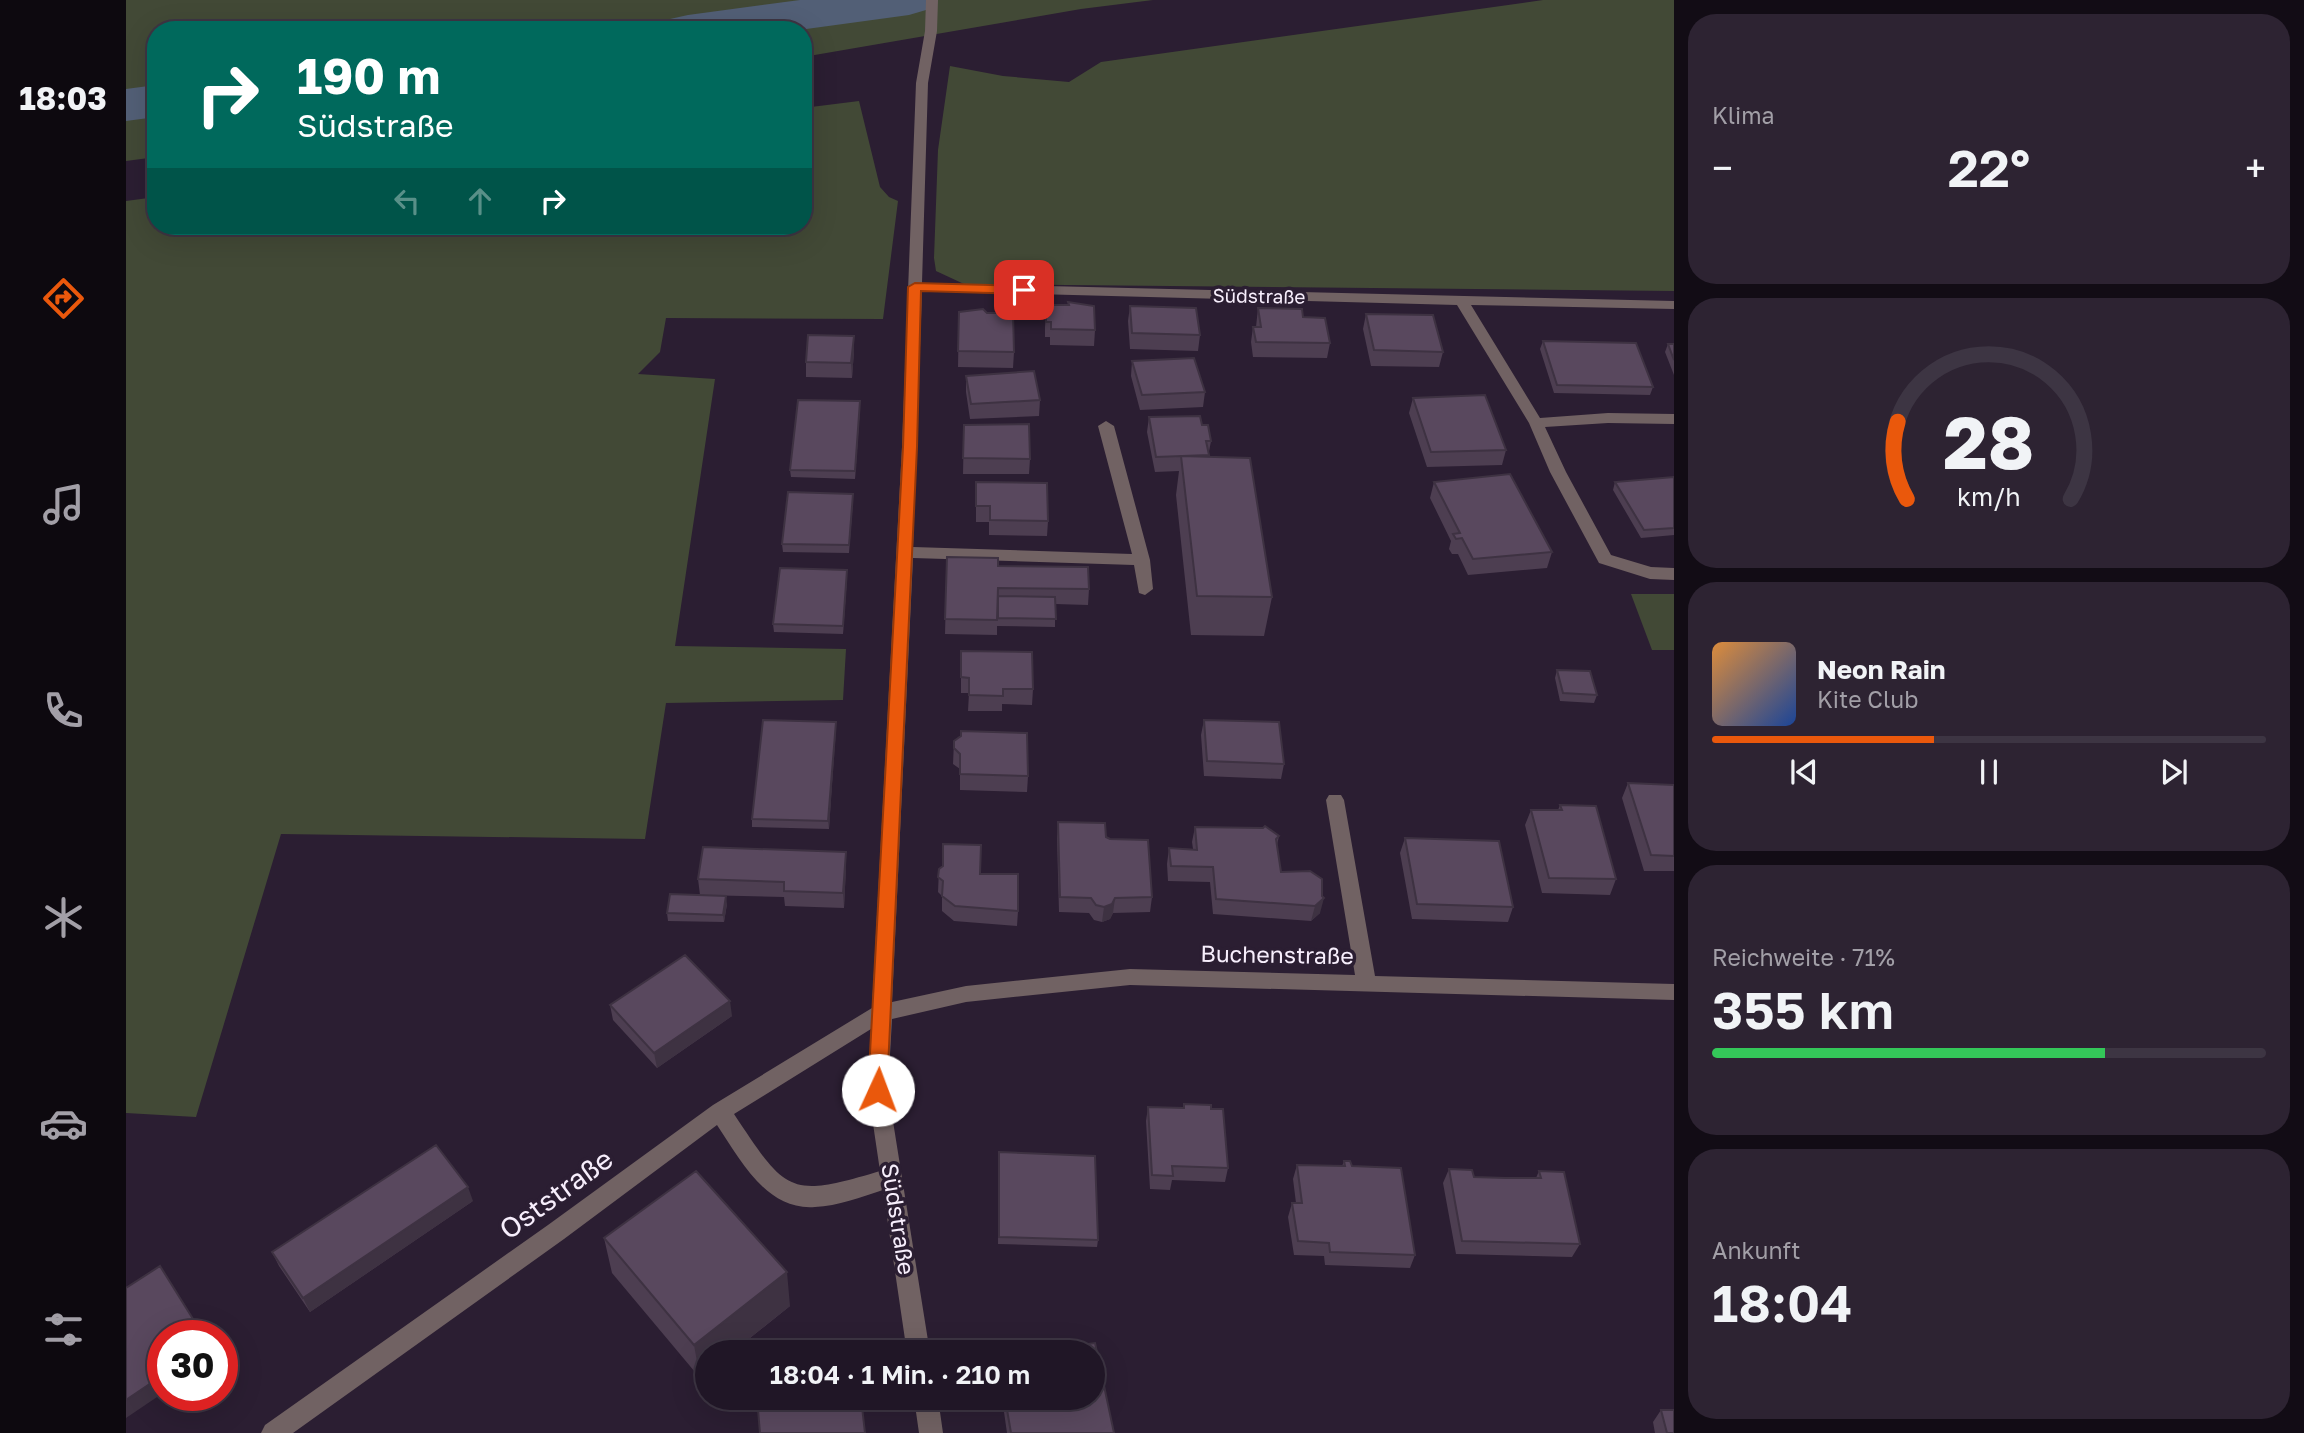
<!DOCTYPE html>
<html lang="de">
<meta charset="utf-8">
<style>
body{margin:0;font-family:"Golos Text",sans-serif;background:#2d2332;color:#f1f3f6;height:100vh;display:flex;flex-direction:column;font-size:26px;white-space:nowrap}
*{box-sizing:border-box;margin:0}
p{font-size:23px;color:#a29fa7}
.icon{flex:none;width:38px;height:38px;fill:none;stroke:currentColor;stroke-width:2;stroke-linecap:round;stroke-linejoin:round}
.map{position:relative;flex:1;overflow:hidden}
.details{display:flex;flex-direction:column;gap:14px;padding:14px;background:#120c15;width:630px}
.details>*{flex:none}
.guide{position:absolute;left:21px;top:21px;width:665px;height:214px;border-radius:28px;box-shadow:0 7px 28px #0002,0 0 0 2px #3d3543;background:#00695c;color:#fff;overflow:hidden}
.speed{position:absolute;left:21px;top:1320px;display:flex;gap:14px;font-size:35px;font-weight:700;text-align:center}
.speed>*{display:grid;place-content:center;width:91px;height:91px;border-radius:50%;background:#201626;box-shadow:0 7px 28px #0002,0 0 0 2px #3d3543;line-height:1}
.speed .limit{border:10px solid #d22;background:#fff;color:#111}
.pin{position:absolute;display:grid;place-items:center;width:60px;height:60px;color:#fff;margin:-30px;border-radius:14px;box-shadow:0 4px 10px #0006}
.me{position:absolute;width:77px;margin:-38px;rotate:2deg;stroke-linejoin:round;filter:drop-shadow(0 0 5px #0008)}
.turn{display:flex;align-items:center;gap:24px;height:147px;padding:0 35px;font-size:32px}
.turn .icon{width:91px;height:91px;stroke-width:2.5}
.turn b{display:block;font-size:49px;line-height:60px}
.lanes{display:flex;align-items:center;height:66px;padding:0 35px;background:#0003;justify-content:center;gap:35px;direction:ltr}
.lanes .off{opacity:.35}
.big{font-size:52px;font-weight:600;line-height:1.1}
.details .widget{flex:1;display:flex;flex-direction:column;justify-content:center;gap:10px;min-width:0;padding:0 24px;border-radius:28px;background:#2d2332}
.details .dial{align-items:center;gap:0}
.dial svg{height:182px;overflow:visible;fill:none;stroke:#3d3543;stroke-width:7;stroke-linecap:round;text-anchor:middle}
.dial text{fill:#f1f3f6;stroke:none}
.song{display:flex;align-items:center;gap:21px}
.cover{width:84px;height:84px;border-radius:10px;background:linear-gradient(135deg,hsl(30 70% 55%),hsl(220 70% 35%))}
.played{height:7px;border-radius:4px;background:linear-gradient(90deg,#ea580c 40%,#3d3543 40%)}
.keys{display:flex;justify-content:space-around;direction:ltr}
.heat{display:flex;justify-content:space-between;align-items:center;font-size:38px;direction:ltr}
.charge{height:10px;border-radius:5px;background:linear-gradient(90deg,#34c759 71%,#3d3543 0)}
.trip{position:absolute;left:569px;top:1340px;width:410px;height:70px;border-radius:35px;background:#201626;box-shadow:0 7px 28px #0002,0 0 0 2px #3d3543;font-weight:600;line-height:70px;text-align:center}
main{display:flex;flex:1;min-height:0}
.tab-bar{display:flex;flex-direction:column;width:126px;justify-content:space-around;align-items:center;background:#0d090f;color:#a29fa7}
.tab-bar .icon{width:49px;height:49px}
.tab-bar .current{color:#ea580c}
.tab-bar b{font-size:32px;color:#f1f3f6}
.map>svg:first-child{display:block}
.green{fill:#424936}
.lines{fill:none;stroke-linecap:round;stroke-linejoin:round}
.river{fill:#525f76;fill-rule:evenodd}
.minor{fill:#716263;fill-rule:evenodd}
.wall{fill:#4d3e51}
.shaded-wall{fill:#3e3242}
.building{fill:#59485e;stroke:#3e3242;stroke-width:2}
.route{fill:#ea580c;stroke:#983908;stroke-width:2}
.labels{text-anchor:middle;stroke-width:7;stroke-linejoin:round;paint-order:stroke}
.far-street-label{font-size:19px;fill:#f7eefc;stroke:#2b1e32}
.street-label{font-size:23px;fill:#f7eefc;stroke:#2b1e32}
.near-street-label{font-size:28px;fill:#f7eefc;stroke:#2b1e32}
</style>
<main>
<nav class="tab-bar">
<b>18:03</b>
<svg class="icon current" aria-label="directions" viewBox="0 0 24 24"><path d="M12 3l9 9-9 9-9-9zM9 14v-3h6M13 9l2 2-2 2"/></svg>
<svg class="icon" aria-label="music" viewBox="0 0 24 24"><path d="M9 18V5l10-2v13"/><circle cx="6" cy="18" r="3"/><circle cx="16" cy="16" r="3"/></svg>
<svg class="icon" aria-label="phone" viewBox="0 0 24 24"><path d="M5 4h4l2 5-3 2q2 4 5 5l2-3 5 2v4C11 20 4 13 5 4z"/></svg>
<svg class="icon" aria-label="climate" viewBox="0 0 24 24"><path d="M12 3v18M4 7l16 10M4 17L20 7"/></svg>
<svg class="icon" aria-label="car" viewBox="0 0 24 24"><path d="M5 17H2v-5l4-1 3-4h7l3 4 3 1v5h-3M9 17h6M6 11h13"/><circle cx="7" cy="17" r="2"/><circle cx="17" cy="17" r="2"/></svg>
<svg class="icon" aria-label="filters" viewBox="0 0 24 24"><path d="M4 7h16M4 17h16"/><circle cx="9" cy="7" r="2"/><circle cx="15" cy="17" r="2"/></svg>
</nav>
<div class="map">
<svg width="1548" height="1433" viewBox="0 0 1548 1433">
<rect width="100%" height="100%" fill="#2b1e32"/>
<path class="green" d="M0,0H1027L955,9L677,57V30H30V157L0,161Z
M1417,0H1548V291L838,284L810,271L808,258L812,150L824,66L877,76L943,82L975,62Z
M733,101L754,187L763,197L772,201L757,319L540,318L534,352L512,374L589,379L549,646L720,649L717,700L540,703L519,839L155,834L70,1117L0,1113V201L30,197V226H677V108Z
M1505,594H1548V650H1526Z"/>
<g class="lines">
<path class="river" d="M674,0H807L800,10L783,15L673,30H537L544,19L562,15Z
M30,85V117L0,121V89Z"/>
<path class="minor" d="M800,0H812L811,31L802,83L796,283L1548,301V309L1345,305L1414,418L1482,413L1548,414V424L1482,423L1419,427L1440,472L1485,555L1525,567L1548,568V580L1524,579L1473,563L1424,472L1403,423L1331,305L796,291L787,547L1006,554L972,426L980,421L988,426L1024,560L1027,589L1019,595L1013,593L1008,565L787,558L766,1002L840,986L1004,969L1229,975L1200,800L1203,795H1215L1218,800L1249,976L1548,984V1000L1004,985L840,1002L766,1019L762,1090L804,1353H781L757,1190C735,1197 712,1206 689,1207C640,1211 614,1159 591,1125L438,1239L167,1433H135L139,1425L422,1225L587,1105L746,1008L776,447L790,83L799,31ZM745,1029L742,1090L754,1171C662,1199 660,1192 608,1114Z
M788,1398H812L817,1433H793Z"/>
</g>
<path class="wall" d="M924,305L969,330L968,346L924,345V337H919V327L920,312H923Z
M1004,306L1074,335L1072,351L1004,349L1002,321Z
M1132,308L1177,317L1204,343L1201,358L1127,357L1125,342L1127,327H1130Z
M833,312L888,352L887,368L832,367Z
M1240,314L1317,352L1313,367L1245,366L1237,329Z
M728,336V351L726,378L680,377V362Z
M1417,341L1527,387L1524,395L1428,393L1414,349Z
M1542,344H1548V375L1539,352Z
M1006,361L1079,392L1077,407L1014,410L1005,376Z
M840,376L914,400L913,416L844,419L840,392Z
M1287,398L1380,450L1376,465L1301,467L1283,413Z
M734,408L729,479L665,477L664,470Z
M1023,417L1076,425L1085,441L1082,457L1146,597L1138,636L1065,635L1050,495L1053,471L1029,472L1021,432Z
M838,425L904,459L903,474H837Z
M1548,477V535L1515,538L1487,490L1489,482Z
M850,482L922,521L921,536L863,535V522H850Z
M1308,482L1426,552L1421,568L1342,575L1332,554H1326L1323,549L1325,541L1304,498Z
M727,501L723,553L657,552L656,544Z
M821,557L872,566L963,589L962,605L929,604V627L871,626V635L819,634Z
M721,578L717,634L648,632L647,624Z
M835,651L907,689L906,705L876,704V711H842L843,693H835Z
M1431,670L1471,695L1468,703L1434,701L1429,678Z
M1078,720L1158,764L1155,779L1078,776L1075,735Z
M710,722L703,829L626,827V819Z
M835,731L902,776L901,792L834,790V769L827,764L828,741L835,736Z
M1502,783L1548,785V871H1518L1496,798Z
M1434,805L1490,879L1484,895L1416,893L1399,825L1405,810H1432Z
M932,822L980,837L1026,897L1024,912L987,913L984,919L976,922L968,920L963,913L933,912L931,838Z
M1069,827L1153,836L1151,845L1155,872L1184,871L1194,913L1185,921L1087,914L1084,882L1042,881L1041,864L1043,848L1067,849L1066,842Z
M1279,838L1387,907L1382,922L1286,919L1274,853Z
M720,867L718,908L659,906L658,897L574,895L572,879Z
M813,869L854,874L892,911L891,926L828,921L816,911V896L812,892Z
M601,904L598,922L542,921L541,913Z
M484,1005L606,1016L531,1068L487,1020Z
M1058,1104L1085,1109L1102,1168L1099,1182L1046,1180L1044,1190L1024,1189L1020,1121L1022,1107L1057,1108Z
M873,1152L972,1240L971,1247L872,1244Z
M1218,1161L1226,1166L1289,1255L1284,1268L1199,1265L1198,1256L1168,1255L1162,1217L1166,1203H1170L1167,1179L1171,1165L1216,1166Z
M1323,1169L1348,1177L1410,1178L1413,1171L1454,1244L1446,1257L1330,1254L1317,1183Z
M347,1201L184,1312L153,1266L146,1252Z
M478,1238L664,1306L574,1378L486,1273Z
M876,1398H966L988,1433H881Z
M1535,1410L1548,1433H1529L1527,1422Z"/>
<path class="shaded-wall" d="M728,336V351L726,378L725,363Z
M734,401V408L729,479V471Z
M721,570V578L717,634V626Z
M710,722V730L703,829L702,821Z
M720,852V867L718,908L717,893Z
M600,896L601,904L598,922L597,915Z
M989,898L987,913L984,919L976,922L978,907Z
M1198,898L1194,913L1185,921L1189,906Z
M604,1001L606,1016L531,1068L528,1053Z
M342,1187L347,1201L184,1312L177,1298Z
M661,1272L664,1306L605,1353H581V1372L574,1378L568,1345Z
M37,1375V1393L0,1418V1400Z"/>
<path class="building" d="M942,302L968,306L969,330L925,329V322H920V312H924V305H943Z
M1004,306L1070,308L1074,335L1006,333Z
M1132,308L1176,309L1177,317L1199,318L1204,343L1130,342L1127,327H1135Z
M857,309L861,313H887L888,352L832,351L833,312Z
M1240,314L1307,315L1317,352L1248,350Z
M682,335L728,336L725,363L680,362Z
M1417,341L1510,343L1527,387L1431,385Z
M1542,344H1548V360Z
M1068,358L1079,392L1016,395L1006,361Z
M908,371L914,400L845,404L840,376Z
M1359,395L1380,450L1305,452L1287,398Z
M672,400L734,401L729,471L664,470Z
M1074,416L1076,425H1082L1085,441H1080L1083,455L1030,457L1023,417Z
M903,424L904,459L837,458L838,425Z
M1055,456L1124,458L1146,597L1071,596Z
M1384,474L1426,552L1347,559L1336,538L1330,539L1327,534L1334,533L1308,482Z
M1548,477V528L1518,530L1489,482Z
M850,482L921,483L922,521L864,520V506H850Z
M662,492L727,494L723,545L656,544Z
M821,557L872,558V566L962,567L963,589L872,588L871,620L819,619Z
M654,568L721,570L717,626L647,624Z
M872,596L929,597L930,619L872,618Z
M835,651L906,652L907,689H877V696L843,695V678L835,677Z
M1431,670L1464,671L1471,695L1437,693Z
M637,720L710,722L702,821L626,819Z
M1078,720L1153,722L1158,764L1081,761Z
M835,731L901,733L902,776L834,774V754L828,748V741L835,736Z
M1502,783L1548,785V856L1525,855Z
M1434,805L1470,806L1490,879L1423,878L1405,810H1436Z
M932,822L979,823L980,837L984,839L1022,840L1026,897L989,898L986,904L978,907L970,905L965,898L934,897Z
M1139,826L1153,836L1150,839L1155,872L1184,871L1196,879V896L1198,898L1189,906L1090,899L1087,867L1045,866L1043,848L1071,850L1069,827L1137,828Z
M1279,838L1373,841L1387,907L1291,904Z
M817,844L855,845L854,874H892V911L829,906L816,896L817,881L812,877L813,869L817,866Z
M577,847L720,852L717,893L658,891V882L572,879Z
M544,894L600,896L597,915L541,913Z
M559,955L604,1001L528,1053L484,1005Z
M1058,1104L1085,1105V1109H1097L1102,1168L1046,1166L1047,1176L1026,1175L1022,1107L1058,1108Z
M310,1145L342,1187L177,1298L146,1252Z
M873,1152L969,1156L972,1240L873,1237Z
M1218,1161H1224L1226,1166L1275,1168L1289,1255L1204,1252L1203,1243L1172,1241L1166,1203H1176L1171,1165L1219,1166Z
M1323,1169L1346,1170L1348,1177L1380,1178H1415L1413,1171L1438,1172L1454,1244L1336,1241Z
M570,1171L661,1272L568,1345L478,1238Z
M34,1266L77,1335H37V1375L0,1400V1288Z
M969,1343L988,1433H885L879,1398H966V1353H891Z
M631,1398H735L739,1433H634Z
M1535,1410H1548V1433H1541Z"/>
<path class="route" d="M789,283L898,286L904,290L898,294L795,291L791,447L761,1090L758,1096L752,1098L745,1096L742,1090L777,447L782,287Z"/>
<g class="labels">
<g class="far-street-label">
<text transform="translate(1133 296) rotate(1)" y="7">Südstraße</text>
</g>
<g class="street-label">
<text transform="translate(1151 955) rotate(1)" y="8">Buchenstraße</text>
<text transform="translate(772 1219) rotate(81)" y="8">Südstraße</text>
</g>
<g class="near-street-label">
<text transform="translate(430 1194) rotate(-36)" y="10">Oststraße</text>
</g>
</g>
</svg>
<div class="speed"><div class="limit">30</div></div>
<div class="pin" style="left:898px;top:290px;background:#d93025"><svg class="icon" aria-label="arrive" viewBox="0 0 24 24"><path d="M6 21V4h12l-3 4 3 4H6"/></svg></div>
<svg class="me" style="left:752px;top:1090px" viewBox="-20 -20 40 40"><circle r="19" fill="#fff"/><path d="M0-13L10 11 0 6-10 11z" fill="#ea580c"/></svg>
<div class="trip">18:04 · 1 Min. · 210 m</div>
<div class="guide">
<div class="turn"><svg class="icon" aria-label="right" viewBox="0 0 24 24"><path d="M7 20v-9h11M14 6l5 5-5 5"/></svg><div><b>190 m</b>Südstraße</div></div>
<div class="lanes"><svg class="icon off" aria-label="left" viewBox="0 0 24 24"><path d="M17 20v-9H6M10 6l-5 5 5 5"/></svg><svg class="icon off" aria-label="ahead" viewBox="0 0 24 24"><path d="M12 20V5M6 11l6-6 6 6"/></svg><svg class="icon" aria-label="right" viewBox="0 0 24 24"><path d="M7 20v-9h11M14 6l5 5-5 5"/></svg></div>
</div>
</div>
<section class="details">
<div class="widget"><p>Klima</p>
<div class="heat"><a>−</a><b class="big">22°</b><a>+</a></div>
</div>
<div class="widget dial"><svg viewBox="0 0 100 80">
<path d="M14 69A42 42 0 1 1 86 69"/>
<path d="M14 69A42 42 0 0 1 10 35" stroke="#ea580c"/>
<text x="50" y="56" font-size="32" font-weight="700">28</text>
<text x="50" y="72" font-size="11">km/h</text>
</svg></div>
<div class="widget">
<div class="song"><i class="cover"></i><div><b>Neon Rain</b><p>Kite Club</p></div></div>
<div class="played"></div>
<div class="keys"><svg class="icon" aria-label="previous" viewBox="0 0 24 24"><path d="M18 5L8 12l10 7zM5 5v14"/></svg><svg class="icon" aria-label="pause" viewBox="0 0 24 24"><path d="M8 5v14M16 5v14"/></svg><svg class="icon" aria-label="next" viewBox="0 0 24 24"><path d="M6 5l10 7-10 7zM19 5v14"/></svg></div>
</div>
<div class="widget"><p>Reichweite · 71%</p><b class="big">355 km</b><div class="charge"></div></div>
<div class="widget"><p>Ankunft</p><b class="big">18:04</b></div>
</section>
</main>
